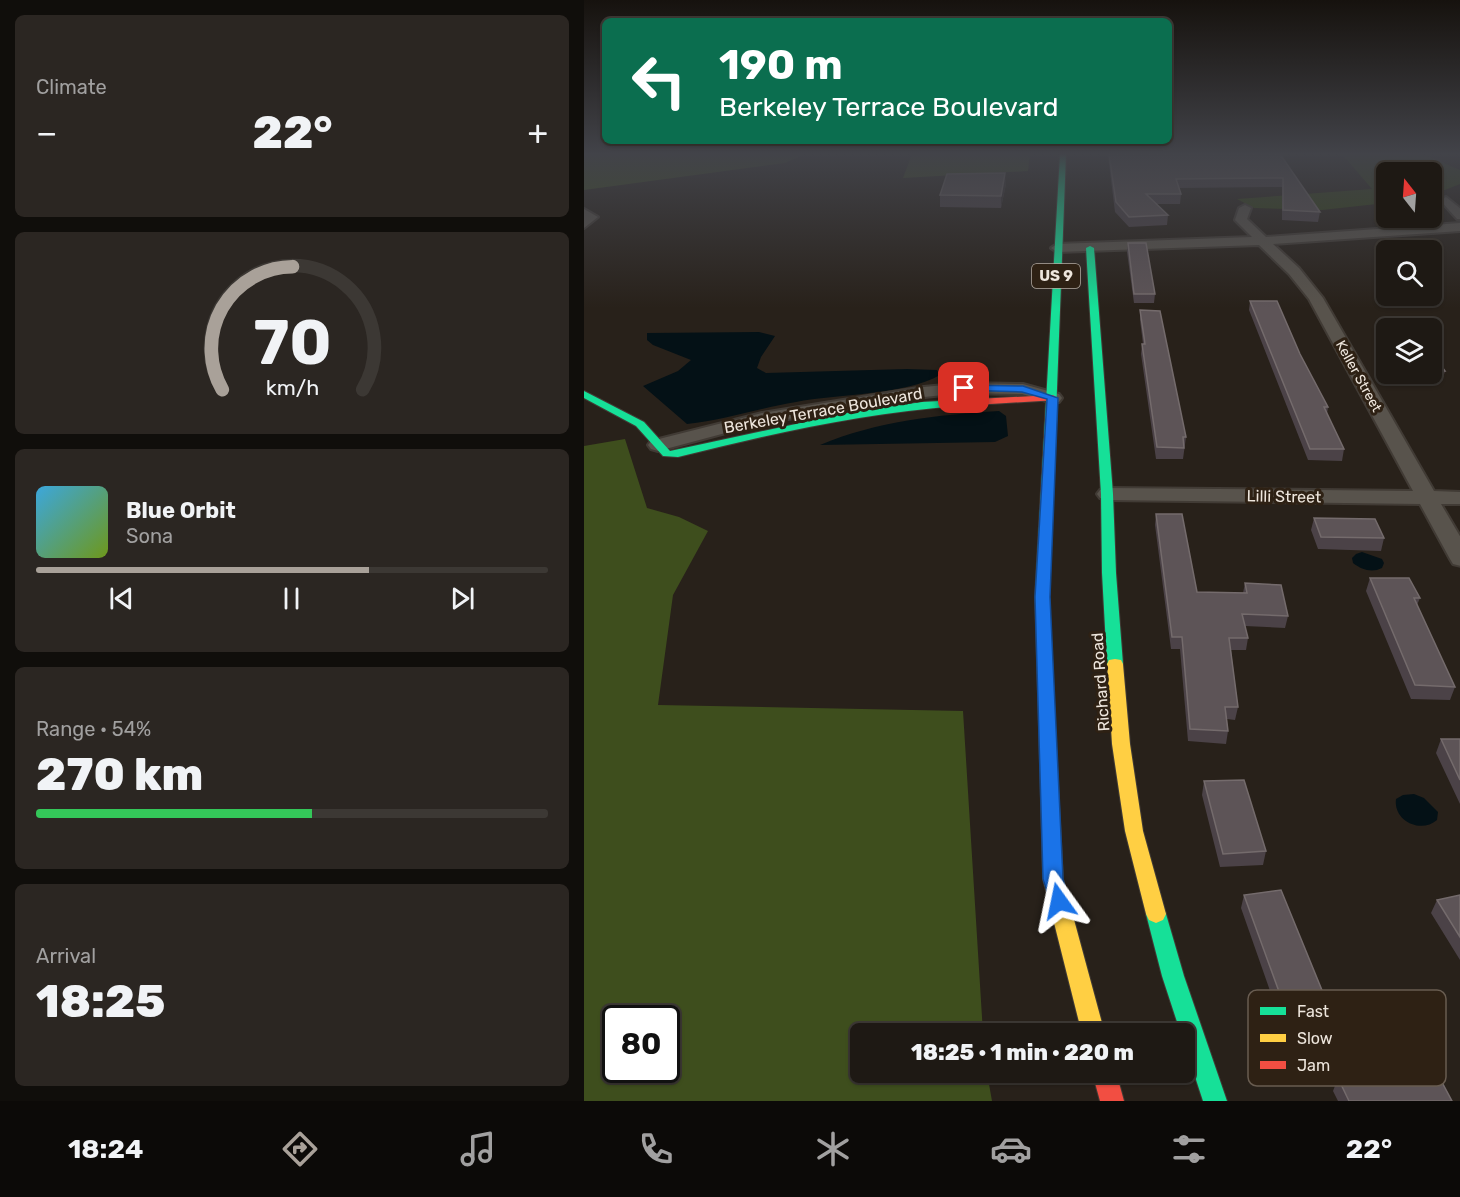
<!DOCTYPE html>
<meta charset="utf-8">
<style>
body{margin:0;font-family:Rubik,sans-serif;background:#2b2622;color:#f1f3f6;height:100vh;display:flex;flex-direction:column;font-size:22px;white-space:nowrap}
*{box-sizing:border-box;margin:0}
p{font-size:20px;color:#a1a0a0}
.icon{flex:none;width:33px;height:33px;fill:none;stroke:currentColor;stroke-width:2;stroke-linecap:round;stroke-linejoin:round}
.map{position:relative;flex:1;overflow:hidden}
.details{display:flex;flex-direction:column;gap:15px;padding:15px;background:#100e0b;width:584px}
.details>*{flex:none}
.guide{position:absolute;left:18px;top:18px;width:570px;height:126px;border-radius:9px;box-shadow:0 2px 4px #0004,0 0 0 2px #3c3834;background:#0b6e4f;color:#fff;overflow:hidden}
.needle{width:39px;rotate:343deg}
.tools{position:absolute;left:792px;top:162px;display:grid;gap:12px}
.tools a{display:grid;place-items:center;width:66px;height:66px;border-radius:9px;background:#1e1914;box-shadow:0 2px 4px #0004,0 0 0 2px #3c3834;font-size:30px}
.speed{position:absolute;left:18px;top:1005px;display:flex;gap:12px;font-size:30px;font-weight:700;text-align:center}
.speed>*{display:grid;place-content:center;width:78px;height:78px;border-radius:50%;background:#1e1914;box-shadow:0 2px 4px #0004,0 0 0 2px #3c3834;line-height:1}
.speed .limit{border:3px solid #111;border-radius:9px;background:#fff;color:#111}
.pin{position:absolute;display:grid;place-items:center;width:51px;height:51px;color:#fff;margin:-26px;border-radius:12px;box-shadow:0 3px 9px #0006}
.me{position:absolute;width:66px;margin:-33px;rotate:348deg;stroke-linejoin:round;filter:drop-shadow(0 0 4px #0008)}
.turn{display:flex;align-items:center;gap:21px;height:126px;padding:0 18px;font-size:27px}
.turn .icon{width:78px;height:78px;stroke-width:2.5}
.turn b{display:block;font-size:42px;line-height:51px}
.big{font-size:45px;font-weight:800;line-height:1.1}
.details .card{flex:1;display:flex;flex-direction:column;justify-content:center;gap:9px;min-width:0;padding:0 21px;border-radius:9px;background:#2b2622}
.details .dial{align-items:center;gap:0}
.dial svg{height:156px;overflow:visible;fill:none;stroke:#3c3834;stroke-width:7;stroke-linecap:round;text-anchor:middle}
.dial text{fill:#f1f3f6;stroke:none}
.song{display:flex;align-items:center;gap:18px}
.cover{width:72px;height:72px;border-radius:9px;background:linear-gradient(135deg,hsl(200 70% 55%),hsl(80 70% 35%))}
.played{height:6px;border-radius:3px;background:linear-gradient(90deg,#a9a199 65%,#3c3834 65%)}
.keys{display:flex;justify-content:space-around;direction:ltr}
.heat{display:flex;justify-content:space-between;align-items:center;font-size:33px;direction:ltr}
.charge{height:9px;border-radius:4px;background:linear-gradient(90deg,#34c759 54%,#3c3834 0)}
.trip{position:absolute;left:266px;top:1023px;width:345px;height:60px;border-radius:9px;background:#1e1914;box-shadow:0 2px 4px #0004,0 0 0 2px #3c3834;font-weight:800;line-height:60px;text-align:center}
.tab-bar{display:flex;height:96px;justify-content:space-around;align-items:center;background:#0c0a08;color:#a1a0a0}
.tab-bar .icon{width:42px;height:42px}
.tab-bar .selected{color:#a9a199}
.tab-bar b{font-size:27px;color:#f1f3f6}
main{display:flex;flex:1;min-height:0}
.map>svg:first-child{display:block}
.green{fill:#334217}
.forest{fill:#3e4e1d;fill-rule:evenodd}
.water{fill:#041116}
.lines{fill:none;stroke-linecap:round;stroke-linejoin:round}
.street-casing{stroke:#413b35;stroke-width:4}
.fast-casing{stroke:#413b35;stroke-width:2}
.slow-casing{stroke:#413b35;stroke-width:2}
.jam-casing{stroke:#413b35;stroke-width:2}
.street{fill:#58534c;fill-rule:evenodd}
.fast{fill:#16e098;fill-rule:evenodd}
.slow{fill:#ffcf43;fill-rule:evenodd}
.jam{fill:#f24e42;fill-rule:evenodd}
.wall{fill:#4b4247}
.shaded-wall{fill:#362e2e}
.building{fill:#5d5457;stroke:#746b6c;stroke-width:1.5}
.route{fill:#1a73e8;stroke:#114b97;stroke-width:1.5}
.labels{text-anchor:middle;stroke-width:6;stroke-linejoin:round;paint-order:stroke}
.far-street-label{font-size:14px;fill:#eee6dd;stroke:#2e2114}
.shield{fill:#2e2114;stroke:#b4aba1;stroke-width:1.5}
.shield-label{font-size:15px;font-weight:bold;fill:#eee6dd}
.street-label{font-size:16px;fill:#eee6dd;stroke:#2e2114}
.key{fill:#2e2114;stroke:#685c50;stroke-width:1.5}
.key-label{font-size:16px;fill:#eee6dd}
</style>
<main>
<section class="details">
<div class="card"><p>Climate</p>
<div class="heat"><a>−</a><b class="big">22°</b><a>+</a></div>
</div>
<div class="card dial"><svg viewBox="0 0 100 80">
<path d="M14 69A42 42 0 1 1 86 69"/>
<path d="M14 69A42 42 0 0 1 50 6" stroke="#a9a199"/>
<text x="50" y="56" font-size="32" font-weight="700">70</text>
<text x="50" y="72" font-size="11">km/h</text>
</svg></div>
<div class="card">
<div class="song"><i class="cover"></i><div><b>Blue Orbit</b><p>Sona</p></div></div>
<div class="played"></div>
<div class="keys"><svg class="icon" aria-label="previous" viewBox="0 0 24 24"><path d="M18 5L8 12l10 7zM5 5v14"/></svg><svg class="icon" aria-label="pause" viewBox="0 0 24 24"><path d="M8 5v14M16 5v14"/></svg><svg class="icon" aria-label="next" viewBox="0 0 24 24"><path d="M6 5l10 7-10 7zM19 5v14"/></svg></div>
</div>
<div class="card"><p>Range · 54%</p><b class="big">270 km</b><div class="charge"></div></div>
<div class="card"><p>Arrival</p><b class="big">18:25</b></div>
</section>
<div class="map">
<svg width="877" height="1101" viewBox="0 0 877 1101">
<rect width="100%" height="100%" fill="#28211a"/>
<path class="green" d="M758,154H839L876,170V184L848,195V172H802V203L738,210L670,208L653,199L788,189Z"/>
<path class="forest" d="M0,154H221L201,163L0,190Z
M328,154H446L444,171L319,178Z
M41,439L63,508L95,517L124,531L89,595L74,705L379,711L399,1033L276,1034V1072L403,1073L408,1101H0V446ZM82,1018V1070H32V1018Z"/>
<path class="water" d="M175,332L191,336L177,357L173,368L182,373L323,369L353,370L356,375C322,395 252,394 212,402C175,408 140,420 103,424L59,386L94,371L107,360L69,345L63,340V333Z
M415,411L422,416L424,436L411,442L236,445C293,421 353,415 415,411Z
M778,552L798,559L800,563L798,568C788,573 778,570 769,563L768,558L772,554Z
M830,794L840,798L854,812L853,820C837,834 809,821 812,799L819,795Z"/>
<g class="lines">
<g class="street-casing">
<path id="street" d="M862,197L877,209V219H873L856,200Z
M661,205L667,208L663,219L682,237L877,223V231L689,244L715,268L739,298L850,491L877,492V504H857L877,538V566L869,564L866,559L836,504L523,500L516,498L513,494L516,490L523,488L829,491L725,299L705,274L675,245L473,252L467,248L473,244L668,237L651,220L655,208Z
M0,209L14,217L0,228Z
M380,383L439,384L475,394L478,398L475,402L469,403L438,394L380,393L340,397L179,423L74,451L67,449L64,445L67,441L178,413L340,387Z"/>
</g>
<g class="fast-casing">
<path id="fast" d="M476,154H482L465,597L471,728L469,732L463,734L457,732L455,728L451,597Z
M506,246L510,248L529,494L532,573L539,664L537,668H525L523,664L518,573L517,494L502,248Z
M0,391L60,422L86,451L268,412L338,402L374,400L379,403L374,406C278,413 187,434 94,457L79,456L52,426L0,398Z
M572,905L579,908L582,914L600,976L643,1101H619L600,1043V1034H597L578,976L562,914L565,908Z"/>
</g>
<g class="slow-casing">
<path id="slow" d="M531,659L537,660L539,664L546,744L559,831L582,914L579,920L572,923L565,920L562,914L541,831L528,744L523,664L525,660Z
M463,722L469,724L471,728L479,879L521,1034H498L459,879L455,728L457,724Z"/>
</g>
<g class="jam-casing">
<path id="jam" d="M469,395L474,398L473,400L374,406L369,403L374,400Z
M508,1072H532L540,1101H516Z"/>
</g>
<use href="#street" class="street"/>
<use href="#fast" class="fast"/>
<use href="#slow" class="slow"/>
<use href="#jam" class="jam"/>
</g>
<path class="wall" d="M521,154H696L736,212L734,222L698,220V187L595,188L597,194L596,204H573L584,215L583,225L545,227L531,212L524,156Z
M422,184L417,208L356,207V195Z
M544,243L571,294L570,303H550L543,252Z
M666,301L716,354L744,407L743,414L760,449L758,461L724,460L665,310Z
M556,310L602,437L599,459H572L557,354L558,344H559L556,320Z
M797,321L802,328V342L795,330Z
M848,353L861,371L858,381H827L822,374H848Z
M572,514L613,592L659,593L661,583L704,616L701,628L661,626L664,638L662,650H647L654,707L651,720L643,719L644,731L642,744L604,741L596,649H587L571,525Z
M730,518L800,538L797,551L734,549L727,530Z
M786,578L836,598L833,605L871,687L866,700L827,699L782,591Z
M857,739H876V804L852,753Z
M620,781L682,851L679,865L636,867L618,795Z
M660,895L744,1005L739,1019L698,1025L657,908Z
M876,895V960L847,913L853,900Z
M754,1078L868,1101H754L749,1091Z"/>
<path class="shaded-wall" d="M421,173L422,184L417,208V196Z"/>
<path class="building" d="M525,154H696L736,212L699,210V178L592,179L597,194H562L584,215L545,217L532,202Z
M421,173L417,196L356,195L363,174Z
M544,243H562L571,294H550Z
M666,301H693L716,354L744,407H740L760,449H726Z
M556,310L576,311L602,437H599L600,448L573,447L558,344H561Z
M797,321H830L834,328L802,329Z
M848,353L861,371H848Z
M572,514H598L613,592L663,593L661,583L697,585L704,616L658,614L664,638H645L654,707H641L644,731L606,729L598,637H588Z
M730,518L791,519L800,538L737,537Z
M786,578H825L836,598H830L871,687L831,685Z
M857,739H876V780Z
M660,780L682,851L639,854L620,781Z
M697,890L744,1005L702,1011L660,895Z
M876,895V937L853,900Z
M845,1058L868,1101H765L754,1078Z"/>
<linearGradient id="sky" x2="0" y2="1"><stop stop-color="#16120e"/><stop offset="0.5" stop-color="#424349"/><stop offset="1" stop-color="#424349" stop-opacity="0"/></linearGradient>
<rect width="877" height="308" fill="url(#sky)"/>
<path class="route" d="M380,385L439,386L474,398L466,597L479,879L485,901L482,908L475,910L468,908L459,879L451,597L463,399L438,392L377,390L375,388Z"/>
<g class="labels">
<g class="far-street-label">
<text transform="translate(775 376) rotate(61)" y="5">Keller Street</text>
</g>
<rect class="shield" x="448" y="264" width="48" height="24" rx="4.5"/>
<g class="shield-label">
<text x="472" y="281">US 9</text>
</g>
<g class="street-label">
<text transform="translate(239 410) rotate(-10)" y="6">Berkeley Terrace Boulevard</text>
<text transform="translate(700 496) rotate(1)" y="6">Lilli Street</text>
<text transform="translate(516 682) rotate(-94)" y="6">Richard Road</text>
</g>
</g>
<rect x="664" y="990" width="198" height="96" rx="9" class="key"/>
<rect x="676" y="1007" width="26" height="8" fill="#16e098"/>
<rect x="676" y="1034" width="26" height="8" fill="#ffcf43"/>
<rect x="676" y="1061" width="26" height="8" fill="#f24e42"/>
<g class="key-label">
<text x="713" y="1017">Fast</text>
<text x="713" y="1044">Slow</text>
<text x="713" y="1071">Jam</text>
</g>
</svg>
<div class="tools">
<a><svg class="needle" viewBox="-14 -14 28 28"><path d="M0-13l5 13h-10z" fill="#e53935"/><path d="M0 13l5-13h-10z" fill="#a1a0a0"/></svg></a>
<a><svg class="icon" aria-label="search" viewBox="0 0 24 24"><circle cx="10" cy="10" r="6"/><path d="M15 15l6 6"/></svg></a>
<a><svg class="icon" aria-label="layers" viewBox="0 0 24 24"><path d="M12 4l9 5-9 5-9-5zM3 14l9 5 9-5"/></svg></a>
</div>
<div class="speed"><div class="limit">80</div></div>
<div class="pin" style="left:380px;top:388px;background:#d93025"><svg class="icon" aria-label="arrive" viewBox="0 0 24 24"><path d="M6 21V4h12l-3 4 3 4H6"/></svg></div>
<svg class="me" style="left:475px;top:901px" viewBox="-20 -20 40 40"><path d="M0-17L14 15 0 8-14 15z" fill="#1a73e8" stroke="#fff" stroke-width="4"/></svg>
<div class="trip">18:25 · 1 min · 220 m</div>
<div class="guide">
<div class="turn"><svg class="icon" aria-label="left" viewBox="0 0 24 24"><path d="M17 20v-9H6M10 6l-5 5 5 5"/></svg><div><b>190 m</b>Berkeley Terrace Boulevard</div></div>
</div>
</div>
</main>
<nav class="tab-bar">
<b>18:24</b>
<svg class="icon selected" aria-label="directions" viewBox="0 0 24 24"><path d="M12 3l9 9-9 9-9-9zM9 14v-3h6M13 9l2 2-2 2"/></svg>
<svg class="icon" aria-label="music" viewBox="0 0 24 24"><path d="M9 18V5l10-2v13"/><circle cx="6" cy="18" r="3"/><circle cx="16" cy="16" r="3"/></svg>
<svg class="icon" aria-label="phone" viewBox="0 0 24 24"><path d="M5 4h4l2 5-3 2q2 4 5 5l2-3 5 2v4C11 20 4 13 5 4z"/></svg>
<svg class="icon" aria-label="climate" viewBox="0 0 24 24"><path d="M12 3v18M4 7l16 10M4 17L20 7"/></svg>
<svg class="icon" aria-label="car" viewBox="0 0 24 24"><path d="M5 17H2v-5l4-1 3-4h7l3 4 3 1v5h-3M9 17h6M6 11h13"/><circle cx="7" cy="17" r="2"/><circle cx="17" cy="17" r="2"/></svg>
<svg class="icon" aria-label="filters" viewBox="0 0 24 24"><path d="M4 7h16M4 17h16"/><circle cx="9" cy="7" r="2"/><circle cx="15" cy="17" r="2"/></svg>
<b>22°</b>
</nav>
